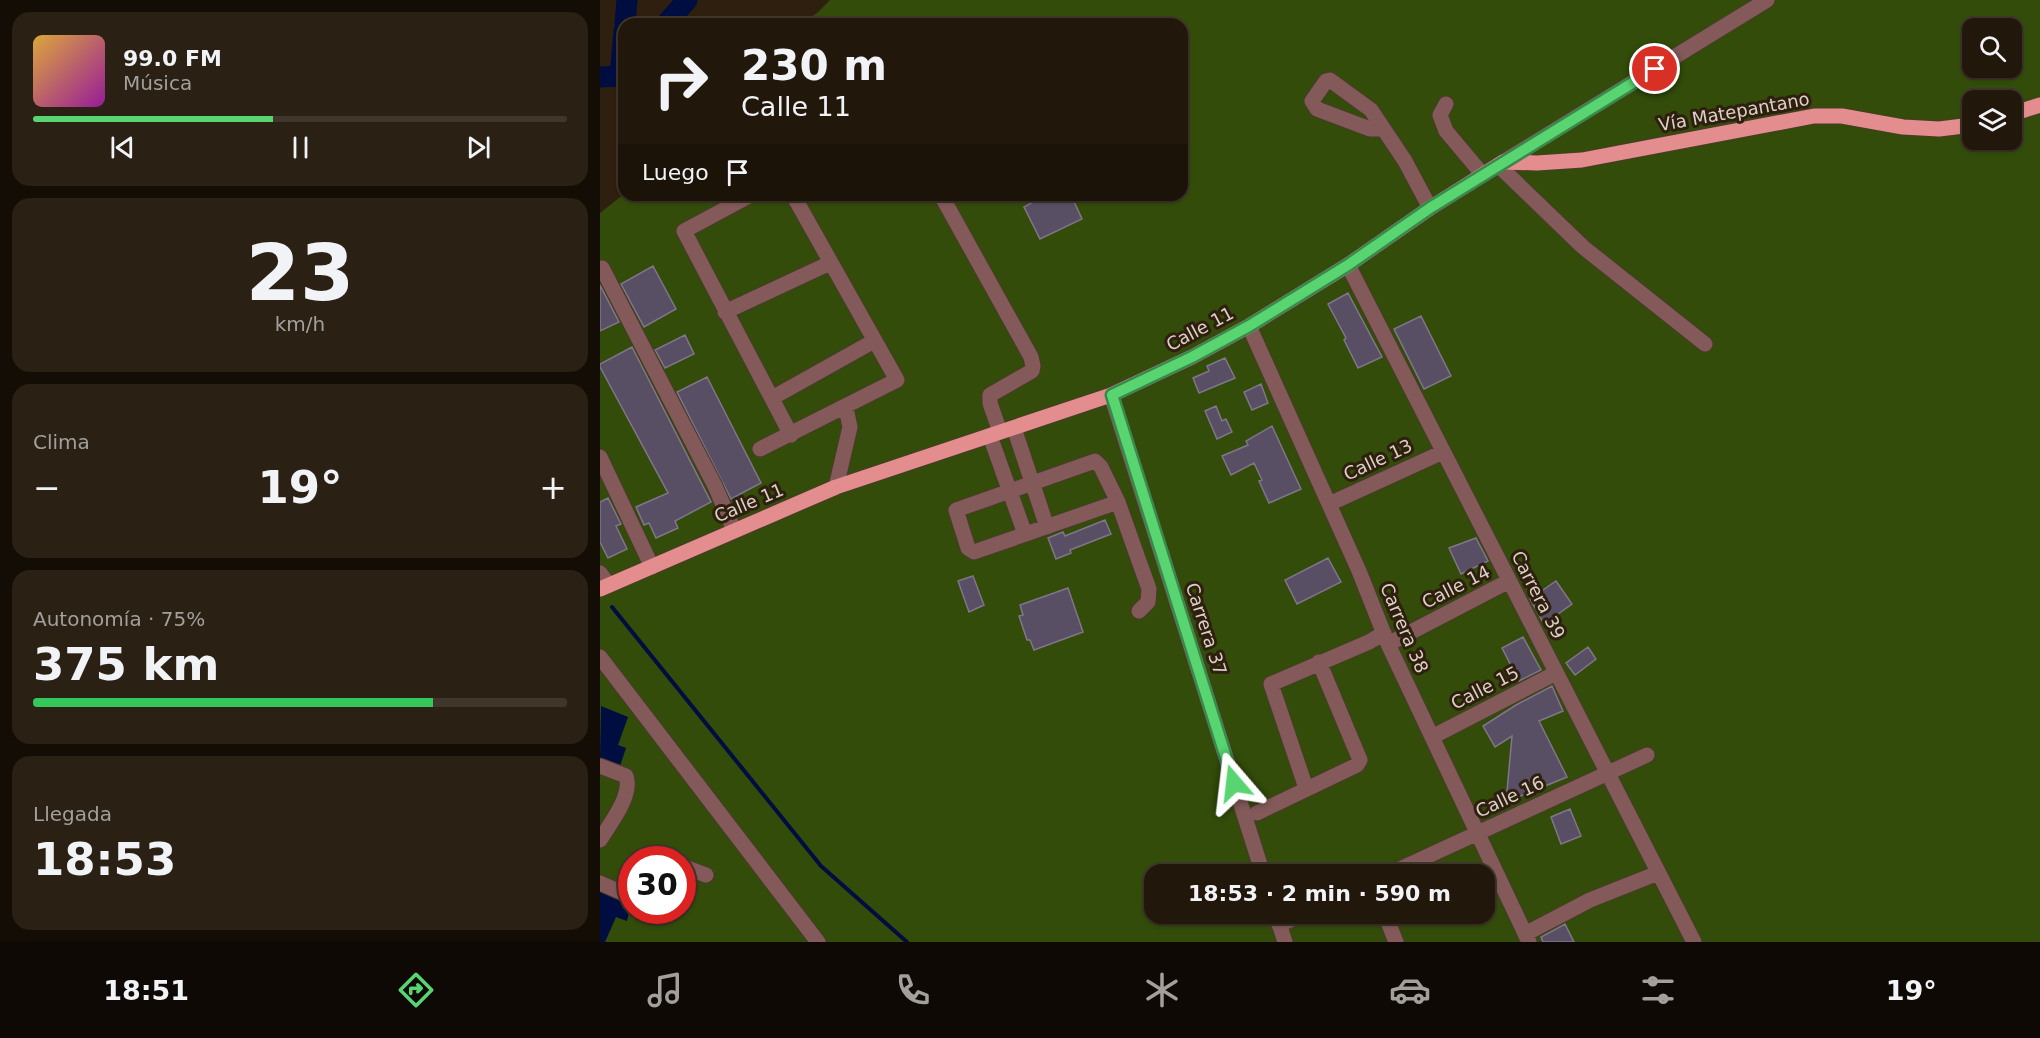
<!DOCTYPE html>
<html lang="es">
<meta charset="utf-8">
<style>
body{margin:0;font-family:"DejaVu Sans",sans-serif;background:#2a2014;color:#f1f3f6;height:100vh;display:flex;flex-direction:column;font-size:22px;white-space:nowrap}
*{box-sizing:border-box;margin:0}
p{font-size:20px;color:#a29f9d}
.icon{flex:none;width:33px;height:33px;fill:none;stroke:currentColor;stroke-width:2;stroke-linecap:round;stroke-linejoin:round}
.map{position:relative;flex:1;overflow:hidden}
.side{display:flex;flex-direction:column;gap:12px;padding:12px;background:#130d06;width:600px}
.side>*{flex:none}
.banner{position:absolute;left:18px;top:18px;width:570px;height:183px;border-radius:18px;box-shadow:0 2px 4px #0004,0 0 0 2px #3f362c;background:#22170b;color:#f1f3f6;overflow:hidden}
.fabs{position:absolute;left:1362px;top:18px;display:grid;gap:12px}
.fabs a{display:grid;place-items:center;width:60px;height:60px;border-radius:12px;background:#22170b;box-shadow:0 2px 4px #0004,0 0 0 2px #3f362c;font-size:30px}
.speed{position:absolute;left:18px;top:846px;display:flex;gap:12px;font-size:30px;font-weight:700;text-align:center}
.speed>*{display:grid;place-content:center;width:78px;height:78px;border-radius:50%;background:#22170b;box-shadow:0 2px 4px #0004,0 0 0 2px #3f362c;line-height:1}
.speed .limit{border:9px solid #d22;background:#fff;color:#111}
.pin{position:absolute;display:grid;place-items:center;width:51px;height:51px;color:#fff;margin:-26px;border:3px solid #fff;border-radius:50%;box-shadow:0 2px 6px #0007}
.me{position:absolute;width:66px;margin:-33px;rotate:343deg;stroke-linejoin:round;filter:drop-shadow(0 0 4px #0008)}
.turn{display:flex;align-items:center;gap:21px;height:126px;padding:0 24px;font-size:27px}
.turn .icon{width:78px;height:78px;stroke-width:2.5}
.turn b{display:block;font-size:42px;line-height:51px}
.then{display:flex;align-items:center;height:57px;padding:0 24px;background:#0003;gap:12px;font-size:22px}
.big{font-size:45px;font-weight:700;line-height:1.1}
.side .tile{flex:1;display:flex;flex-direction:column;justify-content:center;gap:9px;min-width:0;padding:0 21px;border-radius:18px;background:#2a2014}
.side .dial{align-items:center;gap:0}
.dial b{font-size:78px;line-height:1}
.song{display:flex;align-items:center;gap:18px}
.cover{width:72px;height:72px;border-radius:9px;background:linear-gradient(135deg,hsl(40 70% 55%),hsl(300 70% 35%))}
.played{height:6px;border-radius:3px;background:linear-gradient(90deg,#58d570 45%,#3f362c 45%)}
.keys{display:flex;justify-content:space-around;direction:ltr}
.heat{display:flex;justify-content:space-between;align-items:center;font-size:33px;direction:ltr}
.charge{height:9px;border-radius:4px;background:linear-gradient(90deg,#34c759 75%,#3f362c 0)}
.trip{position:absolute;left:544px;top:864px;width:351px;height:60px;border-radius:18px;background:#22170b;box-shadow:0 2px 4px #0004,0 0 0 2px #3f362c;font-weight:700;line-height:60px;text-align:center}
.menu{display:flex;height:96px;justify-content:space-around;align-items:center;background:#0e0904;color:#a29f9d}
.menu .icon{width:42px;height:42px}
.menu .on{color:#58d570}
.menu b{font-size:27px;color:#f1f3f6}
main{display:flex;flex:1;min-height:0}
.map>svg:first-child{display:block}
.green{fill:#334c09;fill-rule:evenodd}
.water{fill:#000d40}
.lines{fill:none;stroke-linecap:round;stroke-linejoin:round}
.stream{stroke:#000d40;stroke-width:4}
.river{stroke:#000d40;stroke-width:21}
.building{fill:#594f64;stroke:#80758b;stroke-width:1.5}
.minor-casing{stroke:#4a3b2c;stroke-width:17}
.major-casing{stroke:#4a3b2c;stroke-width:17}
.minor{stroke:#835959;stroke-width:15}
.major{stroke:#e48d8e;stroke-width:15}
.route-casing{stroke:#398a49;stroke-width:15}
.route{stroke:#58d570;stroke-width:10}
.labels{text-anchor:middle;stroke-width:6;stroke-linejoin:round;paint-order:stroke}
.street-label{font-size:18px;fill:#dcd1c7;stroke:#2e1f0f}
</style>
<main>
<section class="side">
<div class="tile">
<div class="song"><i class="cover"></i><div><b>99.0 FM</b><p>Música</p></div></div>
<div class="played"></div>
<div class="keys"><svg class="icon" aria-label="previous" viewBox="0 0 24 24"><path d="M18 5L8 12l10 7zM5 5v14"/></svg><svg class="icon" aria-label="pause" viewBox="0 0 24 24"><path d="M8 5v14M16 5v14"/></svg><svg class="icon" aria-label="next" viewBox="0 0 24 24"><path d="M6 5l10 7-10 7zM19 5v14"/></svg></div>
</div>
<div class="tile dial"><b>23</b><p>km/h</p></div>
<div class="tile"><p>Clima</p>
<div class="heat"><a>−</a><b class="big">19°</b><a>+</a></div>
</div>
<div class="tile"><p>Autonomía · 75%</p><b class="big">375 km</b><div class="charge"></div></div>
<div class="tile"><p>Llegada</p><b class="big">18:53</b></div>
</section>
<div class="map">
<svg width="1440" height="942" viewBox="0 0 1440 942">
<rect width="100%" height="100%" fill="#2e1f0f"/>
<path class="green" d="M230,0H1440V942H0V213L24,194L582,195V24H201L217,13ZM1372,28H1412V68H1372ZM1372,100H1412V140H1372ZM32,860H82V910H32ZM555,874H885V914H555Z"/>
<path class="water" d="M1,706L28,717L18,745L26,748L20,766L0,758Z
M0,891L31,903L27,921L16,917L5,942H0Z"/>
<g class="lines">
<path class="stream" d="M12,607L221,866L307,942"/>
<path class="river" d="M25,24L27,0
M66,24L87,0
M0,77L20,76L24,31"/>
</g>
<path class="building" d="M446,195H471L482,219L440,239L424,207Z
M53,266L76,309L44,327L21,284Z
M0,285L19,322L0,331Z
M748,293L782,357L758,368L744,340L746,338L728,304Z
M821,316L851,376L824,389L794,329Z
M85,335L94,354L65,368L55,350Z
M32,347L111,502L75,521L78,528L56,538L49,523L44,525L36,507L68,493L0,367V364Z
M625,358L635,378L599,393L593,378L609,371L607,366Z
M107,377L161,483L131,499L77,392Z
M661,384L668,403L652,410L644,392Z
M616,406L622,421L626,419L632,432L617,439L605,411Z
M672,426L701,489L669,503L659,481L662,480L654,463L631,475L622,456L648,445L646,441Z
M8,498L21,524L16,526L27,549L8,558L0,542V502Z
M505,520L511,534L470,550L471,553L456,559L448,538L463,532L465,536Z
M876,538L888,561L861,574L849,548Z
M728,558L741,582L697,604L685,580Z
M373,576L384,605L369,612L358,581Z
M956,581L972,604L944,624L930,599Z
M468,588L483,632L434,650L430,640H427L419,616L423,615L420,605Z
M923,637L941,670L919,681L902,648Z
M988,647L996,659L975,675L966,663Z
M952,686L963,711L939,721L967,777L906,802L912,736L895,747L883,726L916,705Z
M970,809L981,836L961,844L951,817Z
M965,924L974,942H943L941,937Z"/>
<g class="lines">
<g class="minor-casing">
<path id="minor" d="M846,104L840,115L846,131L883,175
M783,129H770L717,109L712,101L726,81L730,80L771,110L805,161L830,208
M903,162L1167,0
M898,165L983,247L1105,344
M151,195L84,231L191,435
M341,195L431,357L433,366L432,371L390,395V403L400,432
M748,265L1094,942
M2,268L115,486L134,530
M125,312L230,263
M649,326L759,571L788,644L929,942
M511,395L663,874
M172,398L274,341
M414,428L447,527
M390,436L425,534
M160,449L297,380L193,195
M0,457L52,567
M495,461L501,467L518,502L374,552L368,548L356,510Z
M236,487L250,427L246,408
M518,502L549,589L548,602L539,611
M729,504L843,452
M0,573L9,585
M788,644L909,581
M0,657L218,942
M832,737L956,673
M0,766L26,776C33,795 10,824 0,840
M706,788L671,684L769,642L784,633
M657,813L757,765L760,760L719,662
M82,866L106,875
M789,874L1047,755
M0,883L32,897
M676,914L685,942
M785,914L796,942
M679,925L704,914
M925,934L990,900L1058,873"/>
</g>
<g class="major-casing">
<path id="major" d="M1412,114L1440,105
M0,589L236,487L511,395L592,357L649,326L748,265L830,208L903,162L937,163L982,160L1214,116H1242L1303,127L1339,129L1372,125"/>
</g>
<use href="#minor" class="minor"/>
<use href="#major" class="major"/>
</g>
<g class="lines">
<g class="route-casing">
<path id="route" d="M634,783L512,395L592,357L649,326L748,265L830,208L1055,69"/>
</g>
<use href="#route" class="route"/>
</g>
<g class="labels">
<g class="street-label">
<text transform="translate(1134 112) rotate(-10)" y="6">Vía Matepantano</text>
<text transform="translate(600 329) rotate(-28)" y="6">Calle 11</text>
<text transform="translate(778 460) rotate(-25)" y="6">Calle 13</text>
<text transform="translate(149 503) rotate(-23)" y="6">Calle 11</text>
<text transform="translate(856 587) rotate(-27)" y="6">Calle 14</text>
<text transform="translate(938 595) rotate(63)" y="6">Carrera 39</text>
<text transform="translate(804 628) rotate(67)" y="6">Carrera 38</text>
<text transform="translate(606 629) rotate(72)" y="6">Carrera 37</text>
<text transform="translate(885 688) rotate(-27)" y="6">Calle 15</text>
<text transform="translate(910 797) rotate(-25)" y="6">Calle 16</text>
</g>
</g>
</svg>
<div class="fabs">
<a><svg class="icon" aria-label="search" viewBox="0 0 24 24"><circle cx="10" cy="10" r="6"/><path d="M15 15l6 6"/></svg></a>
<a><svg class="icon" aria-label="layers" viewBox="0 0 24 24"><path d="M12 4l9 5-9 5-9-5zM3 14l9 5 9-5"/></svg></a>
</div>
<div class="speed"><div class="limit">30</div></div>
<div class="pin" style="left:1055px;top:69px;background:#d93025"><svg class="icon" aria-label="arrive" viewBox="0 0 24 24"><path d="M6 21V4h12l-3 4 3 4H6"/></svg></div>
<svg class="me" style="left:634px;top:783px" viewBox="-20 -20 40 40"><path d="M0-17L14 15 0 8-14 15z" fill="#58d570" stroke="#fff" stroke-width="4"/></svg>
<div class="trip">18:53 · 2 min · 590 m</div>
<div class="banner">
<div class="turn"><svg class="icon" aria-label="right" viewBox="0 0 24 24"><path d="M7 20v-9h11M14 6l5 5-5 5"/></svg><div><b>230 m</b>Calle 11</div></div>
<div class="then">Luego<svg class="icon" aria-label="arrive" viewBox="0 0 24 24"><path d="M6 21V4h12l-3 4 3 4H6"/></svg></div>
</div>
</div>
</main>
<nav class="menu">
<b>18:51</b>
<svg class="icon on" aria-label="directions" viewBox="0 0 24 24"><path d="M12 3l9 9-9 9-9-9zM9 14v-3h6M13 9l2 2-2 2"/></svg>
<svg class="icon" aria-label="music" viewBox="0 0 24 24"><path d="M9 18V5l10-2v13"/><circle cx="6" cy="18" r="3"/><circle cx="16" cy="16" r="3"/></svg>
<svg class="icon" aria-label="phone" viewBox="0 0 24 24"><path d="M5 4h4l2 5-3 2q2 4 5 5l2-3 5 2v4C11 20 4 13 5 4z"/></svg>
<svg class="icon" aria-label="climate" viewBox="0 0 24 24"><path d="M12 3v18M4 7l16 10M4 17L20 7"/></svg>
<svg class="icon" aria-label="car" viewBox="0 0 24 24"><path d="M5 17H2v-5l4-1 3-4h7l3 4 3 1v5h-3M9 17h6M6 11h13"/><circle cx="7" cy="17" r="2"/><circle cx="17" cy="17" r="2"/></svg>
<svg class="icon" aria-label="filters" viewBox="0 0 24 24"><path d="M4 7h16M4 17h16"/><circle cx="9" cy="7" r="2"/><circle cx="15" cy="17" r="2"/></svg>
<b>19°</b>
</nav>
